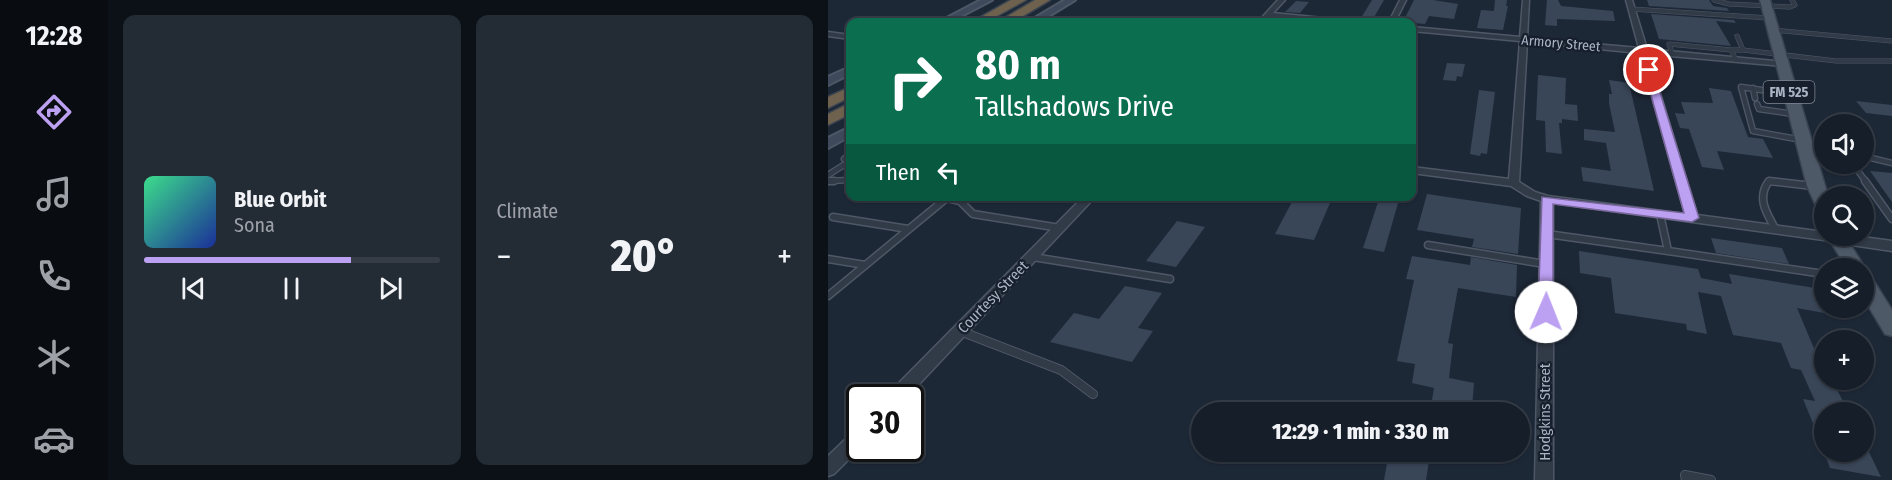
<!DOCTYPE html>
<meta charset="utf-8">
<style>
body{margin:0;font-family:"Fira Sans Condensed",sans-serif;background:#232b35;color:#f1f3f6;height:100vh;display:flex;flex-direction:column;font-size:22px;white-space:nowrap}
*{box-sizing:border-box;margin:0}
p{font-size:20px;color:#9ea2a8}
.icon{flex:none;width:33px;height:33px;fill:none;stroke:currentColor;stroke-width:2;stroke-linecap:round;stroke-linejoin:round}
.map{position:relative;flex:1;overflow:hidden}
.drawer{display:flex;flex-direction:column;gap:15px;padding:15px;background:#0c1017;width:720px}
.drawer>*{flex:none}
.guide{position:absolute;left:18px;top:18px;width:570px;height:183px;border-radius:12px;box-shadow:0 2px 4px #0004,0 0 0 2px #353c46;background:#0b6e4f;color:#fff;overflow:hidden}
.controls{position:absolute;left:986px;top:114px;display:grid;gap:12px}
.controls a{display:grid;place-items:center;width:60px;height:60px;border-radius:50%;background:#161e29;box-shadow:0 2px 4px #0004,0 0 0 2px #353c46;font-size:30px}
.speed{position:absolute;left:18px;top:384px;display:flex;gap:12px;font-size:30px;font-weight:700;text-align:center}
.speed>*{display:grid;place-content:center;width:78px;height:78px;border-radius:50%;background:#161e29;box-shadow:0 2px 4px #0004,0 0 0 2px #353c46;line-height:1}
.speed .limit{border:3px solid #111;border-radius:9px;background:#fff;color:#111}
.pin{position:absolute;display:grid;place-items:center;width:51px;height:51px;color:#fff;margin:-26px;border:3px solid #fff;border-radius:50%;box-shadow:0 2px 6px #0007}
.me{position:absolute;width:66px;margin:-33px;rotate:1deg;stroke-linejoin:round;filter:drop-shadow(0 0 4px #0008)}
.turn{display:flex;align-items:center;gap:21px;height:126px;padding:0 30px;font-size:27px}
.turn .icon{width:78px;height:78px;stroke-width:2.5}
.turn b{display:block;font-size:42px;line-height:51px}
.then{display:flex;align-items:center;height:57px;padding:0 30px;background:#0003;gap:12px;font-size:22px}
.big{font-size:45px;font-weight:800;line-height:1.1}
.drawer .widget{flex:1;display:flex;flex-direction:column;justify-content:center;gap:9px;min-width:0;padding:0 21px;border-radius:12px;background:#232b35}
.song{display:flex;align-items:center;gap:18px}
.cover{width:72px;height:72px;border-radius:9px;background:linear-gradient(135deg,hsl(150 70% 55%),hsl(230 70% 35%))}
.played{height:6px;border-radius:3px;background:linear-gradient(90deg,#bca0f2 70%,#353c46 70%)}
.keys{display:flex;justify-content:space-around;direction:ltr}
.heat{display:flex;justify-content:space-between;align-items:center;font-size:33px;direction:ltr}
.drawer .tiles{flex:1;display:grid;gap:15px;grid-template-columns:repeat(2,1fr)}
.trip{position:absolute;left:363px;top:402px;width:339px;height:60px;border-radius:30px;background:#161e29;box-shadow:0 2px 4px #0004,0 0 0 2px #353c46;font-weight:800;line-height:60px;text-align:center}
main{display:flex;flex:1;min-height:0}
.dock{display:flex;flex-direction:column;width:108px;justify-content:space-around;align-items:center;background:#090c10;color:#9ea2a8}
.dock .icon{width:42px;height:42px}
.dock .active{color:#bca0f2}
.dock b{font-size:27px;color:#f1f3f6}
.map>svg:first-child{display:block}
.building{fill:#394658}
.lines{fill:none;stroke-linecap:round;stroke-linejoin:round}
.service-far3-casing{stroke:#4e5766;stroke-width:5}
.service-far2-casing{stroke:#4e5766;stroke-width:7}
.service-far1-casing{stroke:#4e5766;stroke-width:9}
.service-casing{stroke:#4e5766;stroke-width:10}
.minor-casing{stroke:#4e5766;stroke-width:3}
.tertiary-casing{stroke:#4e5766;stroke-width:3}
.secondary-casing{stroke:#4e5766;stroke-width:4}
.primary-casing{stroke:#3a4351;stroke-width:3}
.motorway-casing{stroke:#3b4451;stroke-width:3}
.service-far3{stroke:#313a47;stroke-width:4}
.service-far2{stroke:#313a47;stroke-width:4.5}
.service-far1{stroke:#313a47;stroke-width:6}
.service{stroke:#313a47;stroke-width:8}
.minor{fill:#313a47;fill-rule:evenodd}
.tertiary{fill:#313a47;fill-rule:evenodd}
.secondary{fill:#3e495b;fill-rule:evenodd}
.primary{fill:#4e5968;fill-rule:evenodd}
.motorway{fill:#6e614d;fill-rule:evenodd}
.route{fill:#bca0f2;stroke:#7a689d;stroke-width:1.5}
.labels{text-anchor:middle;stroke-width:4.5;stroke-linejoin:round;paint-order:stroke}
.far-street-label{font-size:14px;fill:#aab4c5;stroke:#161f2b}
.shield{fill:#161f2b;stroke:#7e8797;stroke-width:1.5}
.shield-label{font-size:14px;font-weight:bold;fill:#aab4c5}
.street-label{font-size:15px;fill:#aab4c5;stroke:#161f2b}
</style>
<main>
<nav class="dock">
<b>12:28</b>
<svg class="icon active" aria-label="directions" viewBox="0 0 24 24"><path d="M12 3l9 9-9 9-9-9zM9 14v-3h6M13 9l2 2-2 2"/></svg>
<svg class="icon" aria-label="music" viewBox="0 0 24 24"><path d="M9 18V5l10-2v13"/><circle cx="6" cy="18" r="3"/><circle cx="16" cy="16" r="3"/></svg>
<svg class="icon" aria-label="phone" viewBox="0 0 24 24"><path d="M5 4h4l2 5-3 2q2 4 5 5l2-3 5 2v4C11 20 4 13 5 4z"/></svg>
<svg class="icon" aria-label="climate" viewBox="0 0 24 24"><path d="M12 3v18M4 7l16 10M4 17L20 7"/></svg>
<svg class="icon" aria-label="car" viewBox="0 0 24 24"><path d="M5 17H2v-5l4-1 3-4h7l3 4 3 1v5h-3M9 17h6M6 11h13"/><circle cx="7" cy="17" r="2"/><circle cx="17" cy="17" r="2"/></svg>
</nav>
<section class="drawer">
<div class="tiles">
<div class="widget">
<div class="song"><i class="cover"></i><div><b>Blue Orbit</b><p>Sona</p></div></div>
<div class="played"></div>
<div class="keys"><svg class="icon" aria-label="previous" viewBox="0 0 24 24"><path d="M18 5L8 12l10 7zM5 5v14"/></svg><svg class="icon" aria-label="pause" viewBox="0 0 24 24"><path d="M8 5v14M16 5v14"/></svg><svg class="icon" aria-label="next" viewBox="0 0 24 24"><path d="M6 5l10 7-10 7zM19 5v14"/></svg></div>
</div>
<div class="widget"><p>Climate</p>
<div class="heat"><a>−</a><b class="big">20°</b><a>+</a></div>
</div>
</div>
</section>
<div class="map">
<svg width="1064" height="480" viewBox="0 0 1064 480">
<rect width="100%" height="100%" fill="#1d2837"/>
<path class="building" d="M544,0H556L545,19L533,18Z
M586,0H605L630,4L626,19L601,16L597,24L575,22Z
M667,0H679L678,6H680L675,30L649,28L653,10L666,11Z
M719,0H730L733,6L785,11L787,21L729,19V26L717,25Z
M819,0H881L885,6L899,8L901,11L821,6Z
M468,1L481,2L472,13L457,12Z
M823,14L906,20L908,23L888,21L903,46L831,39Z
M619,63L637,64L634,77L629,76L628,81L615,80Z
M710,75L738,78L737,104L749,105L750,121L734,119V123H731L734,154L718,152L717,121L708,120Z
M781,80L801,83L826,191L755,181L753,167L783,171L778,143L756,140V129L787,132L781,103V94H784Z
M881,88L903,91L920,137L935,139L945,158L889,151L896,170L874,167L861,129L852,128L847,113L857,114L853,102L885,103Z
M651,90L667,92L659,154L653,153L652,156L642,154Z
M1028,101L1064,105V116L1038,113Z
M1042,171L1064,173V202Z
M599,194L693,208L690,254L644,247L646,239L589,230Z
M467,196H505L486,240L447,234Z
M552,196H572L556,252L535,248Z
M349,221L377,227L348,267L318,261Z
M883,238L954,248L961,264L888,253Z
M751,251L870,269L873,278L904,284L901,274L993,289L996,295V313L969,308L990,358L996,359V380H1004L1018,407L1019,412H996V450L975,399L987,401L973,370L963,368L953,343L905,335L893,296L870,292L879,334L859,330L858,324L787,313L783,278L752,273Z
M584,256L642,265L643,257L689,265L688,297L630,288L620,343L625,344L621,378L646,383L644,408L604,400L606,388L584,383L587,364L569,361L586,280L578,279Z
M297,286L334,293L310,328L325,331L304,362L222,342L246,313L271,319Z
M561,452H612L610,464L601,461L598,480H556Z
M996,452H1041L1053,477L1002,468Z"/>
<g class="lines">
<g class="service-far3-casing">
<path id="service-far3" d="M886,0L901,4L962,7L967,5L964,0
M803,9L941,18
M945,30L1064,41
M915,50L1008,61H1064
M844,53L841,44L903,50
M908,60L903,50H915L909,36"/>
</g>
<g class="service-far2-casing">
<path id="service-far2" d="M925,88L927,98
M961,94L913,87L925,131L974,140
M929,104L931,109L966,114
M979,149L996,151
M1035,156L1064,163
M20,161L16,159L22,154
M1025,164L1038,182
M0,175L22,161
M0,181L22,180
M940,182H952"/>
</g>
<g class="service-far1-casing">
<path id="service-far1" d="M0,181H6
M1037,181L1064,219
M110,196L132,201L145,214L232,228
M832,214L840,251L996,274
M5,217L80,229
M948,230C939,214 928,198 941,181L985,186
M719,234L840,251
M600,245L717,264
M205,257L342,279
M0,259L37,265
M0,296L121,196"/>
</g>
<g class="service-casing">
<path id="service" d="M132,331L233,370L265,394
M858,480L857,475L883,480"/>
</g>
<g class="minor-casing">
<path id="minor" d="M450,0H457L445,13L515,20L518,22H498L441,17L436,22H430Z
M572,0H578L567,22H561Z
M695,0H701L699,38L811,48L798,0H804L819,49L957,62L958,64L954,66L820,54L869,215L996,232V236H1014L1016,238L1010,242L725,203V480H707L713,201L699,196L683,186L584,173V167L681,179L692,41L584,31V27L692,37ZM699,42L812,53L857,214L720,196L707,192L691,182Z
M0,32L22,35V39L0,36Z
M256,196H268L78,398H59L61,393Z
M32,429V448L6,474L0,476V456L26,431Z"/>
</g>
<g class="tertiary-casing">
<path id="tertiary" d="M1004,236H1027L1064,241V251L1010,243L1005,242L1003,238Z"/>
</g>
<g class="secondary-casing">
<path id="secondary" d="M153,0H164L122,22H111Z
M237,0H247L211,22H200Z
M22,67V74L0,85V77Z
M22,127V136L0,148V138Z"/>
</g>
<g class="primary-casing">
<path id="primary" d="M932,0H942L1000,196H996V211L990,210L979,186Z
M999,236H1017L1037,268L1035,272V268H1019Z
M1035,273L1042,275L1064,310V336L1057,334L1035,297Z"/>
</g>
<g class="motorway-casing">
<path id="motorway" d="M183,0H198L158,22H144Z
M207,0H222L185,22H180L175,19Z
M22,87V97L0,108V97Z
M22,103V114L0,125V114Z"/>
</g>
<use href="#service-far3" class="service-far3"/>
<use href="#service-far2" class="service-far2"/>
<use href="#service-far1" class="service-far1"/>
<use href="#service" class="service"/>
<use href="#minor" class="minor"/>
<use href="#tertiary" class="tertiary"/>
<use href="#secondary" class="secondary"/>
<use href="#primary" class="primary"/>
<use href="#motorway" class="motorway"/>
</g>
<path class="route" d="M817,68L825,70L871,218L864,222L725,204V312L723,316H712L710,312L714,197L856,213L816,70Z"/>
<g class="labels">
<g class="far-street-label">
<text transform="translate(733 43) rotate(5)" y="5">Armory Street</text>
</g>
<rect class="shield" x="935.5" y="81" width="51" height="22" rx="4.5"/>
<g class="shield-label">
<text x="961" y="97">FM 525</text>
</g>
<g class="street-label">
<text transform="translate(165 297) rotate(-46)" y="5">Courtesy Street</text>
<text transform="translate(717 412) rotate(-90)" y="5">Hodgkins Street</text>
</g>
</g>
</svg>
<div class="controls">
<a><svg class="icon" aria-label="sound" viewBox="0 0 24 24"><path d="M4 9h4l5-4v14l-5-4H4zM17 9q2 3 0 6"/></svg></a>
<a><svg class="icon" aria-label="search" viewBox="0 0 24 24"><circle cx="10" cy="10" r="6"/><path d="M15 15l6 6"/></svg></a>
<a><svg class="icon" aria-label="layers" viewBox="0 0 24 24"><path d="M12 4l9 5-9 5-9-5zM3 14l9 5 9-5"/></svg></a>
<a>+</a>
<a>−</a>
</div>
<div class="speed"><div class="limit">30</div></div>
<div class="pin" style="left:821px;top:70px;background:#d93025"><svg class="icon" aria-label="arrive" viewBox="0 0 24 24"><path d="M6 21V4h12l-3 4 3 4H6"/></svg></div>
<svg class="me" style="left:718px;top:312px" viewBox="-20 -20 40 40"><circle r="19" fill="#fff"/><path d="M0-13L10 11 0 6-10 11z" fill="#bca0f2"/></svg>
<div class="trip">12:29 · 1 min · 330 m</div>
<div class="guide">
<div class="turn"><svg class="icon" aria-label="right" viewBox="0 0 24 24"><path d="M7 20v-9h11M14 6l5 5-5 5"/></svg><div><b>80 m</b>Tallshadows Drive</div></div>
<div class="then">Then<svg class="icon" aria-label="left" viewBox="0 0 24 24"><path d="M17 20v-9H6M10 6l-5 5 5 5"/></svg></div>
</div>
</div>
</main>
